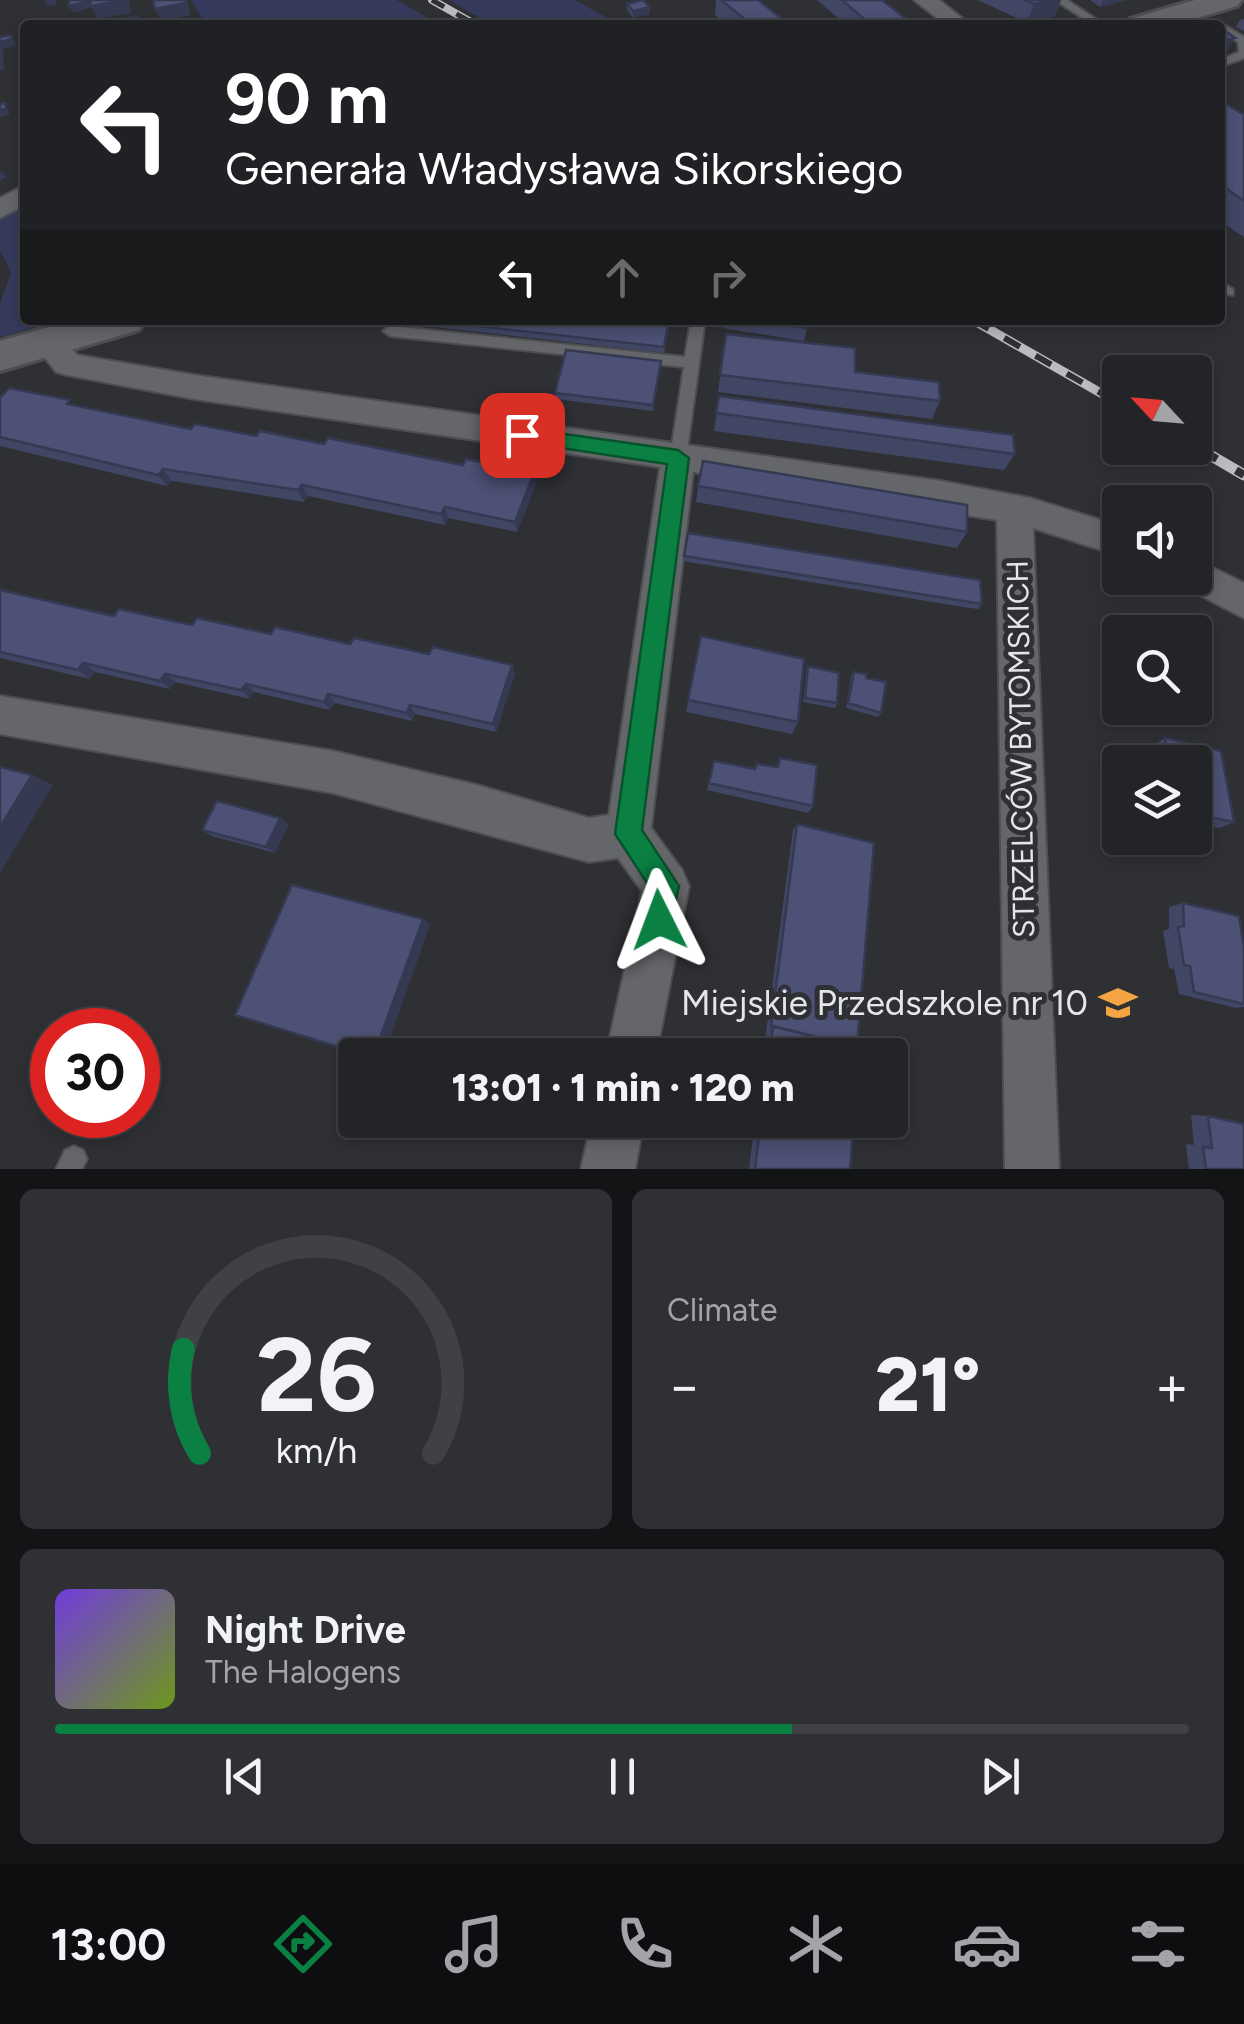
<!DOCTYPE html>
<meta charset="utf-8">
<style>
body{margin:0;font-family:Figtree,sans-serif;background:#2f3033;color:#f1f3f6;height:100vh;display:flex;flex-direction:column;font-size:38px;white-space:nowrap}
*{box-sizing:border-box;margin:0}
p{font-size:32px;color:#a3a4a7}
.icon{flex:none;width:55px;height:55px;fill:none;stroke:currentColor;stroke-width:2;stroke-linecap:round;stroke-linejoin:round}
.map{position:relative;height:1169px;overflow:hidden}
.drawer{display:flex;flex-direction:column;gap:20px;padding:20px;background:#131415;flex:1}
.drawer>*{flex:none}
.banner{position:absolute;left:20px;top:20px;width:1205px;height:305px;border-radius:10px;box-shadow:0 5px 15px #0003,0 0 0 2px #404144;background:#202124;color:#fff;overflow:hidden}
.needle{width:65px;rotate:296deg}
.controls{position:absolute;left:1102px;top:355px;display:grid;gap:20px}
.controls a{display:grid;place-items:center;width:110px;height:110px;border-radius:10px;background:#232427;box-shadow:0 5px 15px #0003,0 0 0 2px #404144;font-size:50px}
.speed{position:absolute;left:30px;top:1008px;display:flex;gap:20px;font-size:50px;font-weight:700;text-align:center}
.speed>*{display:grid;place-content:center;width:130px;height:130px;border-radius:50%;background:#232427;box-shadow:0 5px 15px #0003,0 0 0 2px #404144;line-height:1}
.speed .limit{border:15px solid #d22;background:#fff;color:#111}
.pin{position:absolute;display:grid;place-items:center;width:85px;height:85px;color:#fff;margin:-42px;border-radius:20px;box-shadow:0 5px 15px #0006}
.me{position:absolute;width:110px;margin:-55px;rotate:357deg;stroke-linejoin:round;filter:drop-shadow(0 0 8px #0008)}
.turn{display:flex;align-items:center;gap:35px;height:210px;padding:0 40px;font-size:45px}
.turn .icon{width:130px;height:130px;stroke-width:2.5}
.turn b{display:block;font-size:70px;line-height:85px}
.lanes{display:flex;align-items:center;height:95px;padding:0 40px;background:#0003;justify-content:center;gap:50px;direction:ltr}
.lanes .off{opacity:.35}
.big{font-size:75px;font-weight:800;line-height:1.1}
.drawer .widget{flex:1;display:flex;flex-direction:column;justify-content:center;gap:15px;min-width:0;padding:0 35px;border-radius:15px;background:#2f3033}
.drawer .dial{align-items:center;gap:0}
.dial svg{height:260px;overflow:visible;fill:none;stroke:#404144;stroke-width:7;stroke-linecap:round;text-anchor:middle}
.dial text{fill:#f1f3f6;stroke:none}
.song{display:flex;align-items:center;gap:30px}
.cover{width:120px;height:120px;border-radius:15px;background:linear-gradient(135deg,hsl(260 70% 55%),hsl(80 70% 35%))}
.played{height:10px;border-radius:5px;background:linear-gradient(90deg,#0b8043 65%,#404144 65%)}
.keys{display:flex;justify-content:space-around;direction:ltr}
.heat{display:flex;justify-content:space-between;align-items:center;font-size:55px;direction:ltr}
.drawer .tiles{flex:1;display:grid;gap:20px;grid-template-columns:1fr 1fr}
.widget:last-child{grid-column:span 2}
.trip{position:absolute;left:338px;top:1038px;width:570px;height:100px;border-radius:10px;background:#232427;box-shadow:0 5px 15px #0003,0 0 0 2px #404144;font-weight:800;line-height:100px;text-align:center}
.menu{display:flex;height:160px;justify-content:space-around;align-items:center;background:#0e0e10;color:#a3a4a7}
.menu .icon{width:70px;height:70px}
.menu .active{color:#0b8043}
.menu b{font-size:45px;color:#f1f3f6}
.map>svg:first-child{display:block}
.green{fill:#363a5c}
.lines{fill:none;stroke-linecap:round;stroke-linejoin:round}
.lane-casing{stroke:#4d4e50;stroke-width:4}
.street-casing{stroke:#4d4e50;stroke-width:4}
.secondary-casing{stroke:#4d4e50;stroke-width:6}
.lane{fill:#65666a;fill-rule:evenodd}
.street{fill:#65666a;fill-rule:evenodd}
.secondary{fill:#65666a;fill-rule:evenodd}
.rail-far2-casing{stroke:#bbbcbe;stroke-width:8}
.rail-far1-casing{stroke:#bbbcbe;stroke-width:9}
.rail-casing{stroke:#bbbcbe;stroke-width:11}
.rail-far2{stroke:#2f3034;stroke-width:5;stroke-dasharray:14;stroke-linecap:butt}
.rail-far1{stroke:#2f3034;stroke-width:6;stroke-dasharray:18;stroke-linecap:butt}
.rail{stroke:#2f3034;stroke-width:8;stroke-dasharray:22;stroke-linecap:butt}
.wall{fill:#414665}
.shaded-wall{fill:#353952}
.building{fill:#4c5175;stroke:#353952;stroke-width:2.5}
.route{fill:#0b8043;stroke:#07532c;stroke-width:2.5}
.labels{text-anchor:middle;stroke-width:10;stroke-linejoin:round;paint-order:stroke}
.street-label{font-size:30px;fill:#e5e6e8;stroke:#2f3034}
.near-poi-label{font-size:35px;fill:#e5e6e8;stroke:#2f3034;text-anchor:end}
</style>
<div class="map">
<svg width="1244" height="1169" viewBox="0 0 1244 1169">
<rect width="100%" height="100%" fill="#2f3034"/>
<path class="green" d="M191,0H397L440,25H206Z
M449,0H575L620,25H492Z
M25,199V320H62L0,337V303L11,273L0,250V216Z"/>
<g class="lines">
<g class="lane-casing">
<path id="lane" d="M1055,0H1067L1105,25H1093Z
M1216,25H1224L1244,37V58L1220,67V60L1239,52L1238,42L1220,31V25Z
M1220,282L1233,289V295L1220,293Z
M691,320H705L686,458L678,464L670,458L684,367L390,336L383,331L390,326L685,357Z
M74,1146L83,1150L87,1159L82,1169H56L65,1150Z"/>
</g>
<g class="street-casing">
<path id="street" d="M914,0H939L971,25H946Z
M25,185V205L0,218V198Z
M48,331L59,334L77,355L194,375L941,481L1030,498L1120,526V556L1033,528L1059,1169H1005L997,520L693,472L651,828L682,870L689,886L656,1055H606L642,891L618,858L589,862L333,793L0,734V696L333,751L477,785L589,818L609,815L660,467L194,399L67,375L56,372L33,342L37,334Z
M1195,559L1244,583V618L1182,586L1178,578H1195Z
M592,1120H644L635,1169H581Z"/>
</g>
<g class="secondary-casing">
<path id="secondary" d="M1195,0H1242L1237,6L1174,25H1126L1130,19Z
M73,320H145L139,330L0,371V341Z"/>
</g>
<use href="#lane" class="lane"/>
<use href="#street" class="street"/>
<use href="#secondary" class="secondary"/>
<g class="rail-far2-casing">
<path id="rail-far2" d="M432,0L476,25"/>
</g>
<g class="rail-far1-casing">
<path id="rail-far1" d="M973,320L1120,404
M1195,447L1202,451"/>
</g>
<g class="rail-casing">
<path id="rail" d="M1198,448L1244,475"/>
</g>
<use href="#rail-far2" class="rail-far2"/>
<use href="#rail-far1" class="rail-far1"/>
<use href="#rail" class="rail"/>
</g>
<path class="wall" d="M716,0H758L790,25H727L715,15Z
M817,0H882L914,25H846Z
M978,0H1061L1055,16L1027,23Z
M1090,0H1127L1100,7Z
M627,4L650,7V14L633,18L627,10Z
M1244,19V31L1236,27L1240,20Z
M1220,100L1244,115V237L1220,221Z
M389,320H670L664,353L390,322Z
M724,320H809L804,341L722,328Z
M726,334L855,372L940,401L932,419L718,392Z
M661,361L653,411L556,399L555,393Z
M719,396L1015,454L1004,470L714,431Z
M0,398L75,406L191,429L256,436L536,484L517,532L448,518L445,525L308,496L304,502L172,481L167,486L0,446Z
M698,486L967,532L957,548L696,502Z
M688,533L982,604L978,609L963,607L683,561Z
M0,590L114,616L271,634L512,665L515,674L496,732L415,714L412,721L335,703L330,710L254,692L250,699L175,682L170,689L95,672L90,679L0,658Z
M701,636L798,722L792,734L686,712Z
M808,666L837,703L835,708L803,702L806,671Z
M854,672L866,678L881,713L878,717L846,708L851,676Z
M1165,738L1221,751L1234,822L1219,828L1195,823V762H1155L1153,746Z
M780,758L813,806L808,813L707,790L714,761L755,769L776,767Z
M289,824L275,853L212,836L202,830Z
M797,824L857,1047L859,1055H763L793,830Z
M1183,903L1244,948V1007L1236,1008L1179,994L1174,969L1169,968L1163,931L1169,929V907Z
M1191,1115L1208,1116L1244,1169H1189L1186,1144L1194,1145Z
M755,1120H854L850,1169H749Z"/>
<path class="shaded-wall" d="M44,0H56L57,5L47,6Z
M129,0L131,13L97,19L92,8L73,13L69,6L90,1Z
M187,0L191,15L161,21L155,9Z
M1051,0H1061L1055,16L1027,23L1034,4Z
M1103,0H1127L1100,7Z
M650,7V14L633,18V11Z
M11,35L16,45L3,49L4,69L0,70V42Z
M1235,38L1227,51L1220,52V40Z
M5,103L10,115L0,117V110Z
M2,171L7,177L0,181V172Z
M163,469L172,481L167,486L158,475Z
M534,473L536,484L517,532L515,522Z
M302,485L308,496L304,502L298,490Z
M445,507L448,518L445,525L441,514Z
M83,663L95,672L90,679L78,670Z
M512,665L515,674L496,732L493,724Z
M165,674L175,682L170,689L160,681Z
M246,684L254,692L250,699L241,690Z
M328,694L335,703L330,710L324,702Z
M410,705L415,714L412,721L407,713Z
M32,775L53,785L0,873V827Z
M280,818L289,824L275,853L266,847Z
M423,919L430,925L384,1055H374Z"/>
<path class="building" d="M69,0H90V1L69,6Z
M90,0H125L91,6Z
M153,0H185L186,3L155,9Z
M643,0L650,7L633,11L627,4Z
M721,0H758L790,25H752Z
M842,0H882L914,25H871Z
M1024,0H1051L1034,4Z
M137,17L139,25H92Z
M1224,30L1235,38L1220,40V31Z
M11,35L12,39L0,42V37Z
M1220,100L1244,115V201L1220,184Z
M5,103L6,108L0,110V104Z
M423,320H669L664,347Z
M752,320H809L808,328Z
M726,334L855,348V372L939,382L940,401L720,375Z
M566,350L661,361L653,405L555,393Z
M9,388L70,400L67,404L191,429L195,424L256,436L260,431L324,444L328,438L463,465L466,459L534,473L515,522L445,507L441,514L302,485L298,490L163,469L158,475L0,437V398Z
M719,396L1013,435L1015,454L716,413Z
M703,461L967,505V532L698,486Z
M688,533L980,580L982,604L684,556Z
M0,590L114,616L119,609L192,625L197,618L271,634L275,627L350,644L354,638L429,654L433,647L512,665L493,724L410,705L407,713L328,694L324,702L246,684L241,690L165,674L160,681L83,663L78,670L0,652Z
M701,636L804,659L798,722L688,700Z
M808,666L839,673L837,703L805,698Z
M854,672L867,674L866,678L886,682L881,713L848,703Z
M1165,738L1221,751L1234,822L1195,814V762H1169Z
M780,758L817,765L813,806L709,783L714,761L755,769L757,764L778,767Z
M0,767L32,775L0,827Z
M217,801L280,818L266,847L202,830Z
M797,824L874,843L857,1047L771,1026Z
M292,885L423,919L374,1055H364L235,1015Z
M1183,903L1239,916L1244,948V1004L1194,992L1190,966L1184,965L1178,927L1184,926Z
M773,1026L860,1048L859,1055H769Z
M1208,1116L1244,1124V1169H1206L1203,1147L1212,1148Z
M761,1120H854L850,1169H755Z"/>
<path class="route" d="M522,428L678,450L689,458L642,830L679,886L669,930L659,934L649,930L645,920L651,889L615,834L667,464L515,441V430Z"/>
<defs>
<g id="school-bare" transform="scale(3)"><path d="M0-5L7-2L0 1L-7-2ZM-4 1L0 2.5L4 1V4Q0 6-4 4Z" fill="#f4a443" stroke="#2f3034" stroke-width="2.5" paint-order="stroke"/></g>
</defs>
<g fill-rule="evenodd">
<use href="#school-bare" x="1118" y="1003"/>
</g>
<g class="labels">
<g class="street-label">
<text transform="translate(1021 749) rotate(-91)" y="10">STRZELCÓW BYTOMSKICH</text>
</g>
<g class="near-poi-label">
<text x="1088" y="1015">Miejskie Przedszkole nr 10</text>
</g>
</g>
</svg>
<div class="controls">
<a><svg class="needle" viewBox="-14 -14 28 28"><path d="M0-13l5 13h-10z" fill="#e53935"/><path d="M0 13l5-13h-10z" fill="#a3a4a7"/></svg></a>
<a><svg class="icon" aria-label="sound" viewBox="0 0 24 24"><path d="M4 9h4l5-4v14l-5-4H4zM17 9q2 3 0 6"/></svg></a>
<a><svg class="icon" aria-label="search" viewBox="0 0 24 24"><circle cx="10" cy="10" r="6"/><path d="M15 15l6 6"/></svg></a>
<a><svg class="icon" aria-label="layers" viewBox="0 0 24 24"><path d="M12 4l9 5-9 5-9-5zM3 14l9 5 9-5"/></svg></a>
</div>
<div class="speed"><div class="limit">30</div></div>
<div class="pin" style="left:522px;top:435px;background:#d93025"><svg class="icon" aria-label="arrive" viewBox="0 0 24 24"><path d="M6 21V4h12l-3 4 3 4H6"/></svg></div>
<svg class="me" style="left:659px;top:920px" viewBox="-20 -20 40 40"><path d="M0-17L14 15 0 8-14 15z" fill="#0b8043" stroke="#fff" stroke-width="4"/></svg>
<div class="trip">13:01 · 1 min · 120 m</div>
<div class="banner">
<div class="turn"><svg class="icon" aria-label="left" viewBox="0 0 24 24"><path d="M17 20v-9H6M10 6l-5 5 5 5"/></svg><div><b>90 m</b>Generała Władysława Sikorskiego</div></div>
<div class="lanes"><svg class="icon" aria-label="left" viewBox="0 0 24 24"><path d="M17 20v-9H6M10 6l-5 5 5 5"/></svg><svg class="icon off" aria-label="ahead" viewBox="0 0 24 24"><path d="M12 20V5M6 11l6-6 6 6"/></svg><svg class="icon off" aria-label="right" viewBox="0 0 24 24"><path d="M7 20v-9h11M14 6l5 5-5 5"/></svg></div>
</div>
</div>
<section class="drawer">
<div class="tiles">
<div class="widget dial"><svg viewBox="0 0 100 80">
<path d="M14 69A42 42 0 1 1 86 69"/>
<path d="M14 69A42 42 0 0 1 9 37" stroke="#0b8043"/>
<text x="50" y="56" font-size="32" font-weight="700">26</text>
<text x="50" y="72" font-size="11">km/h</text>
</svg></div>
<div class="widget"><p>Climate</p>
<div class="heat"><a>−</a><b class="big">21°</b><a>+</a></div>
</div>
<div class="widget">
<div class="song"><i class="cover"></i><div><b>Night Drive</b><p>The Halogens</p></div></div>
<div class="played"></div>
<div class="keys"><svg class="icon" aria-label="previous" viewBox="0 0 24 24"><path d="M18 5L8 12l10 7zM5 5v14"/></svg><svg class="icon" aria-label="pause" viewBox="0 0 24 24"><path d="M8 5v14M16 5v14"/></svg><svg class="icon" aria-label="next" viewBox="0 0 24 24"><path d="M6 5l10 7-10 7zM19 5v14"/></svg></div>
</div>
</div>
</section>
<nav class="menu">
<b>13:00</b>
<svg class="icon active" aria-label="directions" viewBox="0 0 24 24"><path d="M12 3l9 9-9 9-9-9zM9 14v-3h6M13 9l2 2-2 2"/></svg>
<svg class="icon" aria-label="music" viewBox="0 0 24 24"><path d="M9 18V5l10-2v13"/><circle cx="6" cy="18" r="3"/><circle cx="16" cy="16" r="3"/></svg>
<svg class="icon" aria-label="phone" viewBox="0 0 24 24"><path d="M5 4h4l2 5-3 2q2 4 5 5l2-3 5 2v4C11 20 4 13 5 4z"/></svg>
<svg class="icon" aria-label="climate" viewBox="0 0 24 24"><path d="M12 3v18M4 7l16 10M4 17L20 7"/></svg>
<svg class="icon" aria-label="car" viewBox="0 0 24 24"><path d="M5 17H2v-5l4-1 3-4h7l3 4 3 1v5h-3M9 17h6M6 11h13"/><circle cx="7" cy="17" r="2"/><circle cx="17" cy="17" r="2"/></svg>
<svg class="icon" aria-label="filters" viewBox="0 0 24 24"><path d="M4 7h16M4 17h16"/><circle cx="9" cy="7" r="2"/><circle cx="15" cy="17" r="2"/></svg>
</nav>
